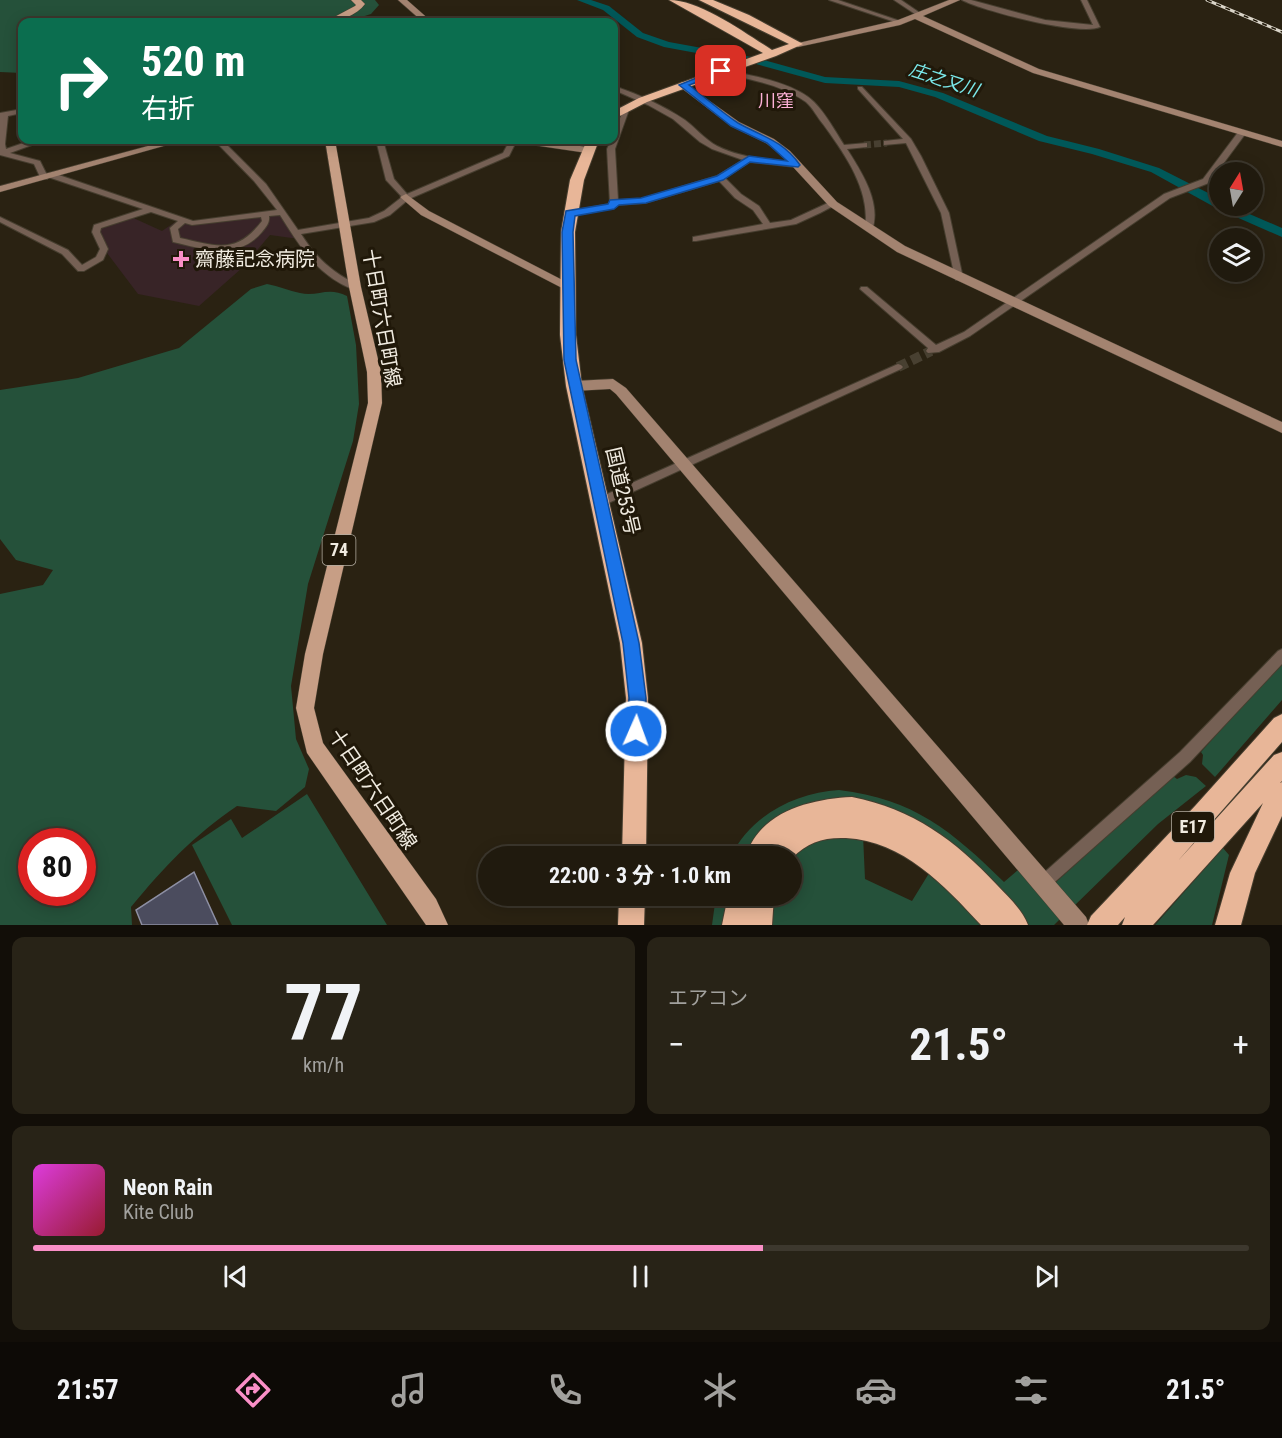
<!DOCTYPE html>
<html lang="ja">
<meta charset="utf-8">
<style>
body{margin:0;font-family:"Roboto Condensed","Noto Sans JP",sans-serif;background:#282317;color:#f1f3f6;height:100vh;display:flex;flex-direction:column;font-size:22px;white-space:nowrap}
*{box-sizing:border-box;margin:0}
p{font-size:20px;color:#a2a19e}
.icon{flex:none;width:33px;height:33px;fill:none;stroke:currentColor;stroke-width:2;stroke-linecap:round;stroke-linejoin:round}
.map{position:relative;height:925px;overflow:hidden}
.side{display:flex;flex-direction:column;gap:12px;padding:12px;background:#120e08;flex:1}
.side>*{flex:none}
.hud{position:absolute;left:18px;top:18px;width:600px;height:126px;border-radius:12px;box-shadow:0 3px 15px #0003,0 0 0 2px #3d382e;background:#0b6e4f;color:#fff;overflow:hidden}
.needle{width:39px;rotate:11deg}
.buttons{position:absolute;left:1209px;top:162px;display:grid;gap:12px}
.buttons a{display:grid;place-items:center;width:54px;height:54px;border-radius:50%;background:#201a0e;box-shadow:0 3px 15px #0003,0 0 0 2px #3d382e;font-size:30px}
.speed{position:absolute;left:18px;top:828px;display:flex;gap:12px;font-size:30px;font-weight:700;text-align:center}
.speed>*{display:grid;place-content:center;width:78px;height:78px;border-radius:50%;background:#201a0e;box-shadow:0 3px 15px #0003,0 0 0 2px #3d382e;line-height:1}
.speed .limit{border:9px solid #d22;background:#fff;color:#111}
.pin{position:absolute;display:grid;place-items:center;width:51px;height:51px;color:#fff;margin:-26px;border-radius:12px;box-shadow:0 3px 9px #0006}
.me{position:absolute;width:66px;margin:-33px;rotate:2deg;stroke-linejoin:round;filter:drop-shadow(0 0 4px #0008)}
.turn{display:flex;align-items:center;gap:21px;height:126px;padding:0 24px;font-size:27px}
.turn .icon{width:78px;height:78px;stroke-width:2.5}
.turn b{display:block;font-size:42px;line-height:51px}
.big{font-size:45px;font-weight:700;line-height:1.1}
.side .widget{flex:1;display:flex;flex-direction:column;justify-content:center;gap:9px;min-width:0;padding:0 21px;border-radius:12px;background:#282317}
.side .dial{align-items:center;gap:0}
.dial b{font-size:78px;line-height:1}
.song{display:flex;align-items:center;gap:18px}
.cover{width:72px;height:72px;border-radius:9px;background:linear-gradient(135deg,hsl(300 70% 55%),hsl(350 70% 35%))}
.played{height:6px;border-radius:3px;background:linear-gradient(90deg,#fa8fc7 60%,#3d382e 60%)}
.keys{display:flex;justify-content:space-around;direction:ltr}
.heat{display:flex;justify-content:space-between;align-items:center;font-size:33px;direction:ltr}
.side .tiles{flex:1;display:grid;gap:12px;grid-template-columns:1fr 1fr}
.widget:last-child{grid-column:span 2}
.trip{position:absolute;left:478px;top:846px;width:324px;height:60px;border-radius:30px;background:#201a0e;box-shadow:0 3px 15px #0003,0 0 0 2px #3d382e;font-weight:700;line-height:60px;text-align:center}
.tabs{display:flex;height:96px;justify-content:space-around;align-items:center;background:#0d0a06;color:#a2a19e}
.tabs .icon{width:42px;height:42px}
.tabs .on{color:#fa8fc7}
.tabs b{font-size:27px;color:#f1f3f6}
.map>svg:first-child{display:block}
.medical{fill:#382427}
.green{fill:#25513a;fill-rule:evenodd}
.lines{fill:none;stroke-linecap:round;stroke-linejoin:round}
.river{fill:#005859;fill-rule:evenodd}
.building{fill:#4b4c5e;stroke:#8d8fa3;stroke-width:1.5}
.street-tunnel-far2{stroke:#484031;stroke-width:7;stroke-dasharray:7 3;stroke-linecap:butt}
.street-tunnel-far1{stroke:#484031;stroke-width:8;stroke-dasharray:8 4.5;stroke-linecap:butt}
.street-tunnel{stroke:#484031;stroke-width:10;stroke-dasharray:10 5;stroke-linecap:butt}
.street-casing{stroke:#463e2f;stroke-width:2}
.secondary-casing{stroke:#463e2f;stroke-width:1}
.primary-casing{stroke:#463e2f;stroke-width:1}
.highway-casing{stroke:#463e2f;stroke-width:2}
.street{fill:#756054;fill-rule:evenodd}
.secondary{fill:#a38370;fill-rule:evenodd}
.primary{fill:#c79e85;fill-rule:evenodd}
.highway{fill:#e8b698;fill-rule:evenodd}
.rail-casing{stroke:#d9d4c8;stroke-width:3}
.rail{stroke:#201809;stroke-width:1.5;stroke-dasharray:5;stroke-linecap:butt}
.route{fill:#1a73e8;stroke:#114b97;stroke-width:1.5}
.poi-dot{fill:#fa8fc7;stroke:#201809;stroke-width:2}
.labels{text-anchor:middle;stroke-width:6;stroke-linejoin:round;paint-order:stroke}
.far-water-label{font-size:18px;font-style:italic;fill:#7be9eb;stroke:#201809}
.far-neighbourhood-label{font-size:18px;fill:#fdb1d7;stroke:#201809}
.shield{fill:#201809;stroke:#b2aca0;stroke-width:1.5}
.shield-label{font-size:18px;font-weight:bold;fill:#f0ebe0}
.poi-label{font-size:20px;fill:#f0ebe0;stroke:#201809;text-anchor:start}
.street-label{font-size:20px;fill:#f0ebe0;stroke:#201809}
</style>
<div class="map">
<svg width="1282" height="925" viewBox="0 0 1282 925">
<rect width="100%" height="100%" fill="#2a2212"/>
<path class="medical" d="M281,212L299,239L270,235L242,268L199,306L138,294L104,249L97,227L129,216L162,231L178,220L193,223Z"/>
<path class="green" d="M0,0H375L379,5L371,14L346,22H22V73L0,72Z
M267,284C279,286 289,291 300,293C318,297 328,286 347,296L356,345L359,404L353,441L308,584L291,686L296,739L309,769L305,787L276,811L237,806C192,837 165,866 131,907L132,925H0V594L43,585L53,570L16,560L0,539V390L78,378L179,348L251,289ZM32,842H82V892H32Z
M1282,661V700L1215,777L1202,764L1203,755L1201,752Z
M1186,775L1196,777L1206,786L1158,824L1072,908L1057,891L1056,882L1173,776L1177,779Z
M839,790C914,799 952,831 1004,882L1018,870L1060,919L1054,925H1029L1002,896L913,821L752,848L748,856H731C751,815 795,793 839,790Z
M307,794L387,925H232L192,845L231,819L242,838Z
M863,835L865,879L912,901L931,870L987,925H769L771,896H792V856L820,837Z
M1223,848L1229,855L1212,925H1155Z
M716,896H732L727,925H712Z"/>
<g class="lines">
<path class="river" d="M577,0H591L609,6L643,33L669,42L757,58L825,77L899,81L943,93L1047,136L1099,149L1159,168L1220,199V206H1231L1282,228V237L1218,209L1151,172L1092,154L1039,141L935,97L899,87L825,83L756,64L664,47L637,37L603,10Z"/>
</g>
<path class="building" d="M194,872L218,925H142L136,910Z"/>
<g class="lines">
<path class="street-tunnel-far2" d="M864,145L887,143"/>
<path class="street-tunnel-far1" d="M927,353L931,351"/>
<path class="street-tunnel" d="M898,367L931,351"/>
<g class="street-casing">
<path id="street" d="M829,0H838L903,22L898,23Z
M894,0H901L923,15L918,16Z
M962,0H971L1045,20L1093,25L1081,0H1087L1100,27C1079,36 983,11 962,0Z
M721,69C748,75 794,82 814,102C826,114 835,131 844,145L867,143V147L847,149C861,171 882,203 872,230H869L865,228C871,190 844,153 823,124C817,117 813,108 806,102C781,84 747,79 719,72L718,71Z
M614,86C638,94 664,106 685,120C696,128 704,139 717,146C743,159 770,159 798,163L799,165L795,167L750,162L725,178L741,194L759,206L770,223L791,220L830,202H836L837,204L820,213L796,224L696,241H693V237L763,224L753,210L735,198L719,181L645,203L618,205L614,208L567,215L566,213L570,211L610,204L607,149L611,140H614V133L625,106L630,107L615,149L618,200L641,199L717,176L743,160L712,149L700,142L673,119L648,105L614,90Z
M858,87H862L911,139L921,156L949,213L963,278L962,280H956L955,278L941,213L906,143L884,145V141L903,139L858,89Z
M22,109V113L8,116L5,144L6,149L32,140H40V142L10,153L40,161L47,175L53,173L193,221L277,210L254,181L214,140H222L266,184L298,230L369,218L384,211L402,197L386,180L376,140H383L394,179L407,194L503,153L510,140H517L509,156L409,199L390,215L374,222L301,234C316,258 333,273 358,285L359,287L355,290C318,277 299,245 280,215L269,216C270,223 266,227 262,232C239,260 203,249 173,242L170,228L178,221L151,212L101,228L100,232L108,249L103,260L84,271H78L62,254L0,222V217L68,250L82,265L96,257L100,249L92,232L94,225L143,209L48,177L47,179H41L34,164L0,155V113ZM261,217L262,221C236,255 217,246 180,238L178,229L185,223L192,225Z
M1239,131L1246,133L1209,183L1170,198L970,336L939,352L928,353L926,351L928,348L860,289L861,287H867L936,345L964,332L1164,194L1203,179Z
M898,364L901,365L903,367L901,369L604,505H596L595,502L596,499Z
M1282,649V664L1190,762L1048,888L1043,890L1038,888L1036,883L1038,878L1180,752L1278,651Z"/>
</g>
<g class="secondary-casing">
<path id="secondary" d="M398,0H407L432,22H423Z
M949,0H960L923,16L1039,69L1282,141V147L1033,73L915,19L900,25L798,47L794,44L898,20Z
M683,82L739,122L774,139L790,151L837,202L905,246L1282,422V433L897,252L829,206L782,155L766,143L731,126L680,87V83Z
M170,140H185L0,192V186Z
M514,140H537L587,147L592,150L587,153L519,143Z
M406,194L429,211L574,286L572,289H564L421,215L400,197Z
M613,379L626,388L1086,917L1089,925H1064L616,394L610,389L574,391L567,386L574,381Z"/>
</g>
<g class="primary-casing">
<path id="primary" d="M351,0H361L365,4C357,15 339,22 325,22L355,6L356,5Z
M325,140H335L361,287L381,372L382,403L323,654L314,708L323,743L436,899L448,925H426L307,753L296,708L305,654L368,403L367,372L349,287Z"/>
</g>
<g class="highway-casing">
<path id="highway" d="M669,0C700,0 745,33 772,50L789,44L699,0H713L749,15L803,44L776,56L647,102L614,119V111L639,98L763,53Z
M587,140H599L584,180L575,232L576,335L582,386L642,643L648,698L646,856H622L626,698L620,643L566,386L560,335L561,232L570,180Z
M1282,714V742L1177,862L1274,755L1282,752V781L1280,783L1282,782V816L1255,873L1241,925H1215L1230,873L1263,803L1153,925H1122L1125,917L1118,925H1087L1091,916L1195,806L1274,718Z
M852,797C913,809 955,840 997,885C1008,897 1022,909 1028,925H981C944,885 903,841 846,838C824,837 808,842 792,858L746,856C760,811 811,799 852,797Z
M619,896H645L644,925H618Z
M728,896H774L772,925H722Z"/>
</g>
<use href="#street" class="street"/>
<use href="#secondary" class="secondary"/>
<use href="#primary" class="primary"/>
<use href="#highway" class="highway"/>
<g class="rail-casing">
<path id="rail" d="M1207,0L1282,32"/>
</g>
<use href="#rail" class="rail"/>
</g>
<path class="route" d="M721,68L725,71L724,73L689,85C705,97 721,112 738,123C763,137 782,140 800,165L798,167L750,162L723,180L646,203L619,205L614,209L575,216L573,232L576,360L639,643L646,698L645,731L642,737L636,739L630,737L627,731L629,698L623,643L564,360L562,232L566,211L608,204L610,200L641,198L717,176L749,156L787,161L767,143L731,126L679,85Z"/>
<path class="poi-dot" d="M178 250h6v6h6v6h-6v6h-6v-6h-6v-6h6z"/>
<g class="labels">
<g class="far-water-label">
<text transform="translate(944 80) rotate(18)" y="6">庄之又川</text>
</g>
<g class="far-neighbourhood-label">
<text x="776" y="107">川窪</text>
</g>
<g class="shield">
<rect x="322.5" y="535" width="33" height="30" rx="4.5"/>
<rect x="1172" y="812" width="42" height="30" rx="4.5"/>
</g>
<g class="shield-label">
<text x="339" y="556">74</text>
<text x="1193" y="833">E17</text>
</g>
<g class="poi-label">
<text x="195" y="266">齋藤記念病院</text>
</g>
<g class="street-label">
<text transform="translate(382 318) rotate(80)" y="7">十日町六日町線</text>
<text transform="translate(623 491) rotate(77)" y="7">国道253号</text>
<text transform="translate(373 789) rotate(56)" y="7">十日町六日町線</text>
</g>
</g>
</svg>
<div class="buttons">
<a><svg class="needle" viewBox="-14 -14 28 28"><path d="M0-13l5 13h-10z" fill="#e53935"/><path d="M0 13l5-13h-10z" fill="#a2a19e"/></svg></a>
<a><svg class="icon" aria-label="layers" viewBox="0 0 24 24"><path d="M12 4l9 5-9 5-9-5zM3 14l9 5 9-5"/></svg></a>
</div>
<div class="speed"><div class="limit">80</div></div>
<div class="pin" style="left:721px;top:71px;background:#d93025"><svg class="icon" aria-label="arrive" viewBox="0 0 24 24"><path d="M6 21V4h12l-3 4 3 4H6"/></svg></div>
<svg class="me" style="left:636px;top:731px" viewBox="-20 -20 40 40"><circle r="17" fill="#1a73e8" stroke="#fff" stroke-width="3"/><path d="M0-11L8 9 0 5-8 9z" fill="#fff"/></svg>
<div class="trip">22:00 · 3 分 · 1.0 km</div>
<div class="hud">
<div class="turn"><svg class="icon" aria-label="right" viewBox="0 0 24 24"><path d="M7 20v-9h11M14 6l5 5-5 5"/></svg><div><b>520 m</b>右折</div></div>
</div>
</div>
<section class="side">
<div class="tiles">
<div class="widget dial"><b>77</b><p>km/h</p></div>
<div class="widget"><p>エアコン</p>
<div class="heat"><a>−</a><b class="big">21.5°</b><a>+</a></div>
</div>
<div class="widget">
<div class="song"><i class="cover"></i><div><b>Neon Rain</b><p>Kite Club</p></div></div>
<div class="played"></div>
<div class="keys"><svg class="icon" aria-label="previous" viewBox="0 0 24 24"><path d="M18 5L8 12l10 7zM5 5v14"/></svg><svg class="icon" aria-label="pause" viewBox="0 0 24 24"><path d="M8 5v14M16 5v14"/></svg><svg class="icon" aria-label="next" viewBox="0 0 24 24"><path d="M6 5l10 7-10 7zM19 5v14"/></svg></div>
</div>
</div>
</section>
<nav class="tabs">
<b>21:57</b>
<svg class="icon on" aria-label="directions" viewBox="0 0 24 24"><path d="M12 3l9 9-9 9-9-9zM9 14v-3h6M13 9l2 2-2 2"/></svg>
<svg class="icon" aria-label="music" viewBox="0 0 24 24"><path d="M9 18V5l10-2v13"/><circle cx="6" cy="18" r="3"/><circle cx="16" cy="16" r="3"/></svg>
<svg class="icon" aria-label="phone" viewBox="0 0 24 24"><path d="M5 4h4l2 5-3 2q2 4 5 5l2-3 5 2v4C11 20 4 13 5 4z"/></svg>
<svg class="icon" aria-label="climate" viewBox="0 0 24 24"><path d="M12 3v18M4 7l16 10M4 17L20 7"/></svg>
<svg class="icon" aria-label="car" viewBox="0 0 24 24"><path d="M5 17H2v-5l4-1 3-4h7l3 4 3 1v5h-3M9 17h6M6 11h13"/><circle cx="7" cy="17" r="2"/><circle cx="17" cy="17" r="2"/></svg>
<svg class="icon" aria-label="filters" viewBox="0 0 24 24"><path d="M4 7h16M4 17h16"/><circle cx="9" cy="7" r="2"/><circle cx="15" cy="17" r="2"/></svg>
<b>21.5°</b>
</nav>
